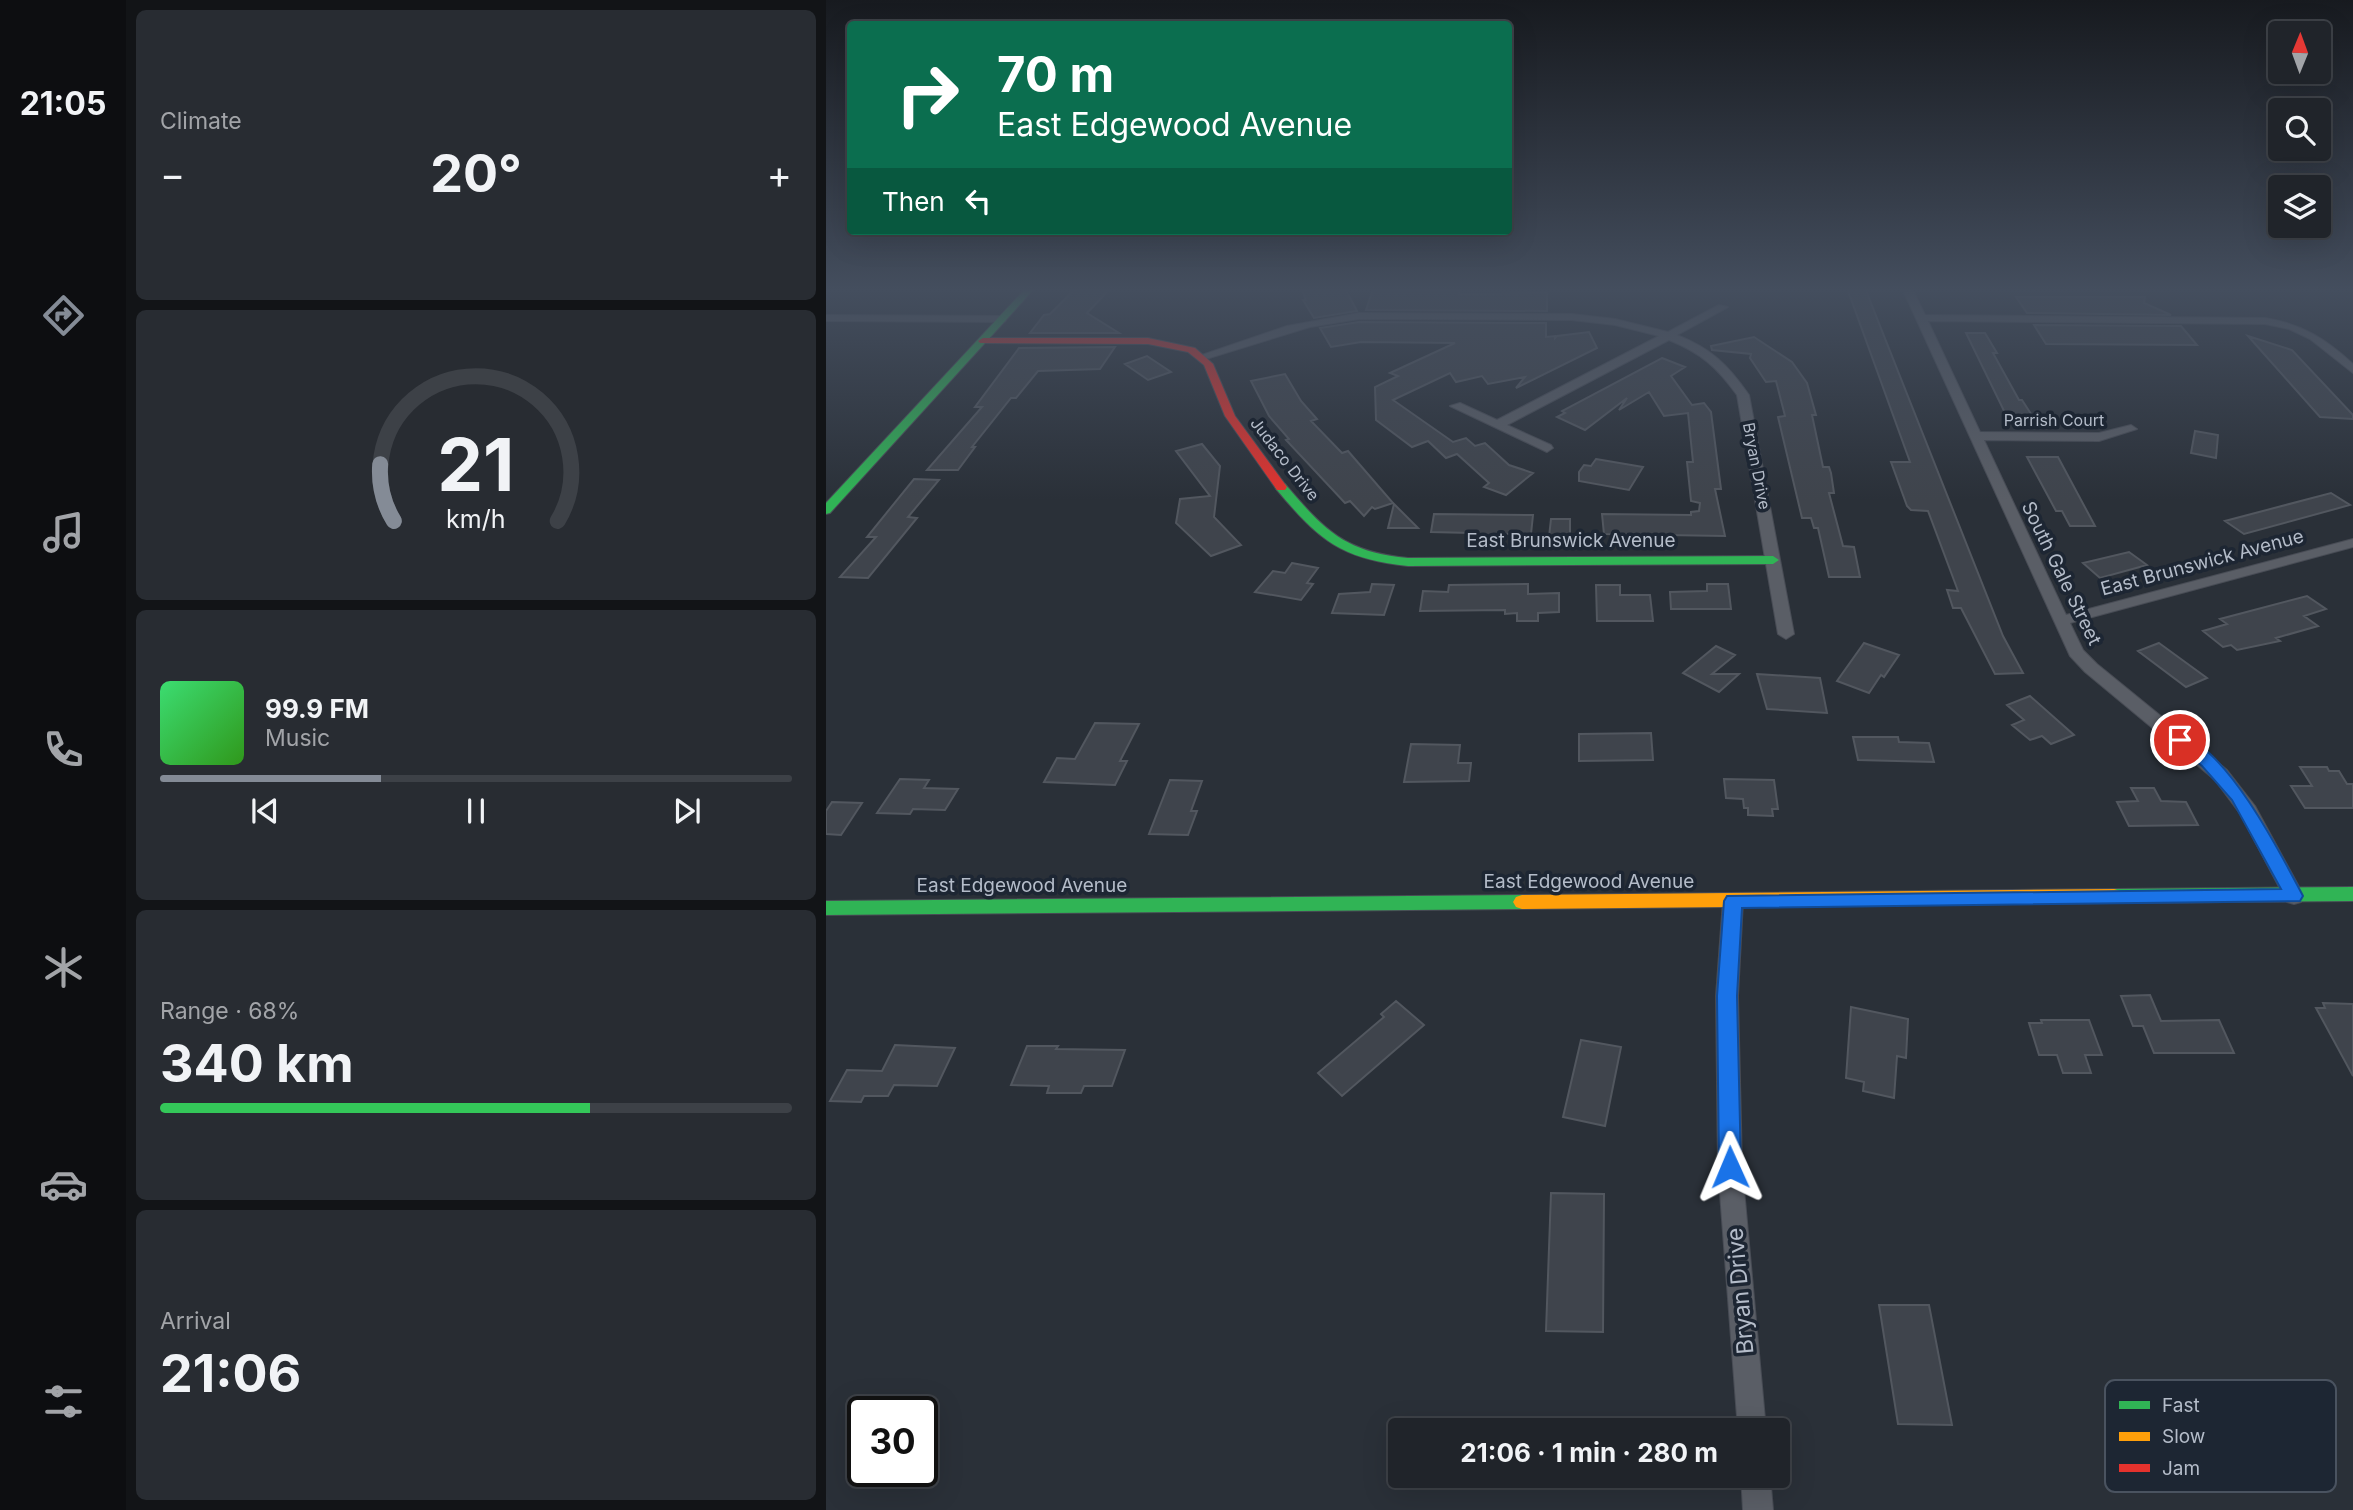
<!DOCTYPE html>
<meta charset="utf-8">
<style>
body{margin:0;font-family:Inter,sans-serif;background:#282c32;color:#f1f3f6;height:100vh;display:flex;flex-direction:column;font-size:26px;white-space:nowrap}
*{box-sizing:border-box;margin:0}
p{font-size:23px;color:#a2a4a8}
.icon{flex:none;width:38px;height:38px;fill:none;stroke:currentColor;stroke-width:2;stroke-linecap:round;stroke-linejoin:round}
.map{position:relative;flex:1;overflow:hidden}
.side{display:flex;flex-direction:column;gap:10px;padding:10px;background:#121417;width:700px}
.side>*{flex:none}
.guide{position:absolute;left:21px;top:21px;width:665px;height:214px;border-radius:7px;box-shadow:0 7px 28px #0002,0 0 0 2px #3d4147;background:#0b6e4f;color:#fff;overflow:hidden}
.needle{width:46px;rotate:1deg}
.buttons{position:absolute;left:1442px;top:21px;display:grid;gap:14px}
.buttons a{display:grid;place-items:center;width:63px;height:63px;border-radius:7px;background:#20242a;box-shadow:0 7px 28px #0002,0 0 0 2px #3d4147;font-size:35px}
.speed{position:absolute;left:21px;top:1396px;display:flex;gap:14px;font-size:35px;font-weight:700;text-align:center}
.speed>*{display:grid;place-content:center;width:91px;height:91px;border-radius:50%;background:#20242a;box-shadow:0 7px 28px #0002,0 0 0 2px #3d4147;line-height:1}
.speed .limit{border:4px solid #111;border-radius:10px;background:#fff;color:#111}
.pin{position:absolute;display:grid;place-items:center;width:60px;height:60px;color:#fff;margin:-30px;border:4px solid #fff;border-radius:50%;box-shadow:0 2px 7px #0007}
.me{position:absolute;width:77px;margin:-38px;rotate:359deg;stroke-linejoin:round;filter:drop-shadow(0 0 5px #0008)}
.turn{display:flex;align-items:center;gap:24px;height:147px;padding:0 35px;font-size:32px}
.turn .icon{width:91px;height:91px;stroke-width:2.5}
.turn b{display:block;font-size:49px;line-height:60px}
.then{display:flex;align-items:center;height:66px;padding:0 35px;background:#0003;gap:14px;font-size:26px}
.big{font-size:52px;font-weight:700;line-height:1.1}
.side .tile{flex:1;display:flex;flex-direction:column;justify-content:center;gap:10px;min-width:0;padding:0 24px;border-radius:10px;background:#282c32}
.side .dial{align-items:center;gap:0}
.dial svg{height:182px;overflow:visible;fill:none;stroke:#3d4147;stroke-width:7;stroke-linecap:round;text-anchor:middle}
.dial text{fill:#f1f3f6;stroke:none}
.song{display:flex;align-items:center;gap:21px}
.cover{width:84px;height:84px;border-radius:10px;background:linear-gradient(135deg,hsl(140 70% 55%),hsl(110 70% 35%))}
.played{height:7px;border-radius:4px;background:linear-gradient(90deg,#848b96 35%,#3d4147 35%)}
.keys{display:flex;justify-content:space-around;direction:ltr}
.heat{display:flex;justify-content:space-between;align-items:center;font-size:38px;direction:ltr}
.charge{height:10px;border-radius:5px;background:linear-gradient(90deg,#34c759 68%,#3d4147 0)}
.trip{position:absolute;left:562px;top:1418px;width:402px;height:70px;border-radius:7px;background:#20242a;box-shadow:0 7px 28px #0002,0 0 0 2px #3d4147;font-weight:700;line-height:70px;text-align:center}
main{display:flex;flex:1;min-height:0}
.tabs{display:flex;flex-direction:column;width:126px;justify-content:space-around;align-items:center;background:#0d0e11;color:#a2a4a8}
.tabs .icon{width:49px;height:49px}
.tabs .current{color:#848b96}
.tabs b{font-size:32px;color:#f1f3f6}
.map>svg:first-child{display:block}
.building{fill:#3f444c;stroke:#52575f;stroke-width:2}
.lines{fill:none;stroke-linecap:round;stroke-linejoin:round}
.lane-casing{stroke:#484c55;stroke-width:8}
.street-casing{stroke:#484c55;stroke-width:2}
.fast-casing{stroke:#484c55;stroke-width:2}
.slow-casing{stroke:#484c55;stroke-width:2}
.jam-casing{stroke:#484c55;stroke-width:2}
.lane{stroke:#5a5e66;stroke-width:6}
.street{fill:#5a5e66;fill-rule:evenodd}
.fast{fill:#30b455;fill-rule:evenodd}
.slow{fill:#ff9f0a;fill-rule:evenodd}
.jam{fill:#e5322d;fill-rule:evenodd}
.route{fill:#1a73e8;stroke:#114b97;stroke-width:2}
.labels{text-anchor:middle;stroke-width:7;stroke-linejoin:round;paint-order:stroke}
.far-street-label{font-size:16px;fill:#b4bcc9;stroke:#1d2633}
.street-label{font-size:19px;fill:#b4bcc9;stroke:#1d2633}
.near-street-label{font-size:23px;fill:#b4bcc9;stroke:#1d2633}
.key{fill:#1d2633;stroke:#4a5360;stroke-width:2}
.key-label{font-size:19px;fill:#b4bcc9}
</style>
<main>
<nav class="tabs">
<b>21:05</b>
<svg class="icon current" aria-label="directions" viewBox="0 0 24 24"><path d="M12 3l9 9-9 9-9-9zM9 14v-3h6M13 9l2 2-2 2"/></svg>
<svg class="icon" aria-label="music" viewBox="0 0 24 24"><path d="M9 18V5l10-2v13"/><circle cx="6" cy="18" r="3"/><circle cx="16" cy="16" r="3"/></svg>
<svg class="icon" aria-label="phone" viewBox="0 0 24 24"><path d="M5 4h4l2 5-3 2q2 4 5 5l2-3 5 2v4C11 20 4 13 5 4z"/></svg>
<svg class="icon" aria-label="climate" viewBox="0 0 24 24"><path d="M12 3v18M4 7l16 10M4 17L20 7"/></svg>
<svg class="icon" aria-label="car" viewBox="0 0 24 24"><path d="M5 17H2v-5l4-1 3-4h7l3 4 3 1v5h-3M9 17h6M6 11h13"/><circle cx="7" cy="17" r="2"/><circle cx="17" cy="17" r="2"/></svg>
<svg class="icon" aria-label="filters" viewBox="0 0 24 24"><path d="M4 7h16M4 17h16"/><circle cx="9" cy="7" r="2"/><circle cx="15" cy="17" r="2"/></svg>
</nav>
<section class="side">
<div class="tile"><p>Climate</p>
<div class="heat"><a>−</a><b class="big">20°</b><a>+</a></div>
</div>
<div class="tile dial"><svg viewBox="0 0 100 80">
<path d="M14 69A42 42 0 1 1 86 69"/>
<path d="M14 69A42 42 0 0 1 8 44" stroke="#848b96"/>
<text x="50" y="56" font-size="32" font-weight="700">21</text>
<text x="50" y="72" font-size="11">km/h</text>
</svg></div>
<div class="tile">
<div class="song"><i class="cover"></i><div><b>99.9 FM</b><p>Music</p></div></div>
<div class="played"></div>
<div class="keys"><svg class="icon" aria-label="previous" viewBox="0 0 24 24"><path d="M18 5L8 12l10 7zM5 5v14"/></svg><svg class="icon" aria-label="pause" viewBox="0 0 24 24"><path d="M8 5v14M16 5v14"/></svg><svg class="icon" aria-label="next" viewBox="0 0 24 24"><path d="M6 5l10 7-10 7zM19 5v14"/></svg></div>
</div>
<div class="tile"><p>Range · 68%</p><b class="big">340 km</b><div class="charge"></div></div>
<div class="tile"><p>Arrival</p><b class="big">21:06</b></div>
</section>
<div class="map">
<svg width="1527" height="1510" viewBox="0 0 1527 1510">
<rect width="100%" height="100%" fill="#2a3038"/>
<path class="building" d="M255,288H285L261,313L293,333H204L218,315L224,314L247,291Z
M492,288H519L531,311L488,318L477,300H480L476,291Z
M1021,288H1039L1177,636L1197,673L1169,674L1135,608H1127L1121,590L1132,591L1102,511L1085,510L1081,506L1065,462H1084Z
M547,289L634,291L633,294L721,293V311L540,310Z
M1190,297H1319L1318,303L1345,315L1201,313Z
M533,322L720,323V337L729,336V338L731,336L763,332L771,348L690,388L699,377L662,384L656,376L630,382L624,373L567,400L627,442L640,438L649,446L659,443L683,465L707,473L680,495L658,487L663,483L631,454L620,458L602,441L586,447L550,420L549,387L572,376L564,373L629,343L535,342L505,347L494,328Z
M1208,325L1355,326L1371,345L1220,344Z
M1140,333H1159L1171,353H1167L1193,400H1196L1207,417H1181Z
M1422,336L1466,350L1527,415V419L1494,417Z
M928,337L966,362L981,383L990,415H986L997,467H1003L1005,473L1008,493H1003L1017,546L1028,547L1034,577H1003L992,528H988L985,518H976L952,417L959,416L950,381L940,382L924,358L925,354L886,350L885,346Z
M289,347L274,369L212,371L190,398H185L146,447H149L132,470H101L156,407H149L193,348Z
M321,356L345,372L322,380L299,364Z
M836,358L859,367L845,376L866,405L878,403L885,412L895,489H889L899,536L778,534L776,514L865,515V512L873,511L874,503L865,501L861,462H867L862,413L838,416L823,392L793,410L801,398L759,430L731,417L739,413L736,411Z
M459,374L475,401L491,419L485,421L516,453L522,451L567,503L549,509L546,507L538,516L524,501L519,503L460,440L463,439L443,416L425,381Z
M1369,431L1392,435L1390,458L1365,453Z
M376,444L394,466L388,517L415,545L385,556L350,523L354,499L384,496L350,451Z
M1201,457H1232L1269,526H1244L1236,511H1230Z
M770,459L817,467L803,490L753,481V472L758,465L765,466Z
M88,479L113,480L82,517L91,518L42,578L14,577L50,537H41Z
M1505,493L1524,505L1418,534L1399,521Z
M568,504L592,528H562Z
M608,514L707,515L705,534H671L670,538H646V533L605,532Z
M725,519H744V537H723Z
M1303,552L1321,565L1274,578L1257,563Z
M466,563L492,568L481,583L487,584L475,600L429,592L447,571L459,573Z
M546,584L568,585L558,615L506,613L513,594L544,592Z
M702,584V594L733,593V612L712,613V621H691V613L679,614V610L594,611L597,591L622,592L623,585Z
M881,584H902L905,609H845L844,592L881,591Z
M770,585H794V595H824L827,621H771Z
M1481,596L1500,609L1478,616L1492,626L1450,638L1454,641L1411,650L1405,645L1397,647L1377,631L1401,624L1394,619Z
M1038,643L1073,655L1058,677L1055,675L1043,693L1011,681Z
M1333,643L1381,678L1360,687L1312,651Z
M890,646L909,655L886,674H913L893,692L857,673Z
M931,674L994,678L1001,713L941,709Z
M1204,696L1248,735L1225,744L1216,736L1204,740L1186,725L1198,720L1181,705Z
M269,723L313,724L294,761H301L289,785L218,782L231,758L249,759Z
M825,733L827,760L753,761V734Z
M1027,737H1072L1073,742L1103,743L1108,762L1032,760Z
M585,744L634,745L632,763H645L643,781L578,782Z
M1474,767H1501L1503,771H1513L1521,784H1527V808H1479L1465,786H1486Z
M74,779L103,780L98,788L132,789L119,810L87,809L84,814L51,813Z
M898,779L948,780L952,809H946L947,816L922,815V808H918L917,799L900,798Z
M344,780L376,781L365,811H371L362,835L323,834Z
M1305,788H1328L1335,801L1360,802L1372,825L1303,826L1291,802L1312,801Z
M6,802L36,803L15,835L0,834V811Z
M1324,995L1335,1021L1393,1020L1408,1053H1328L1317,1026H1307L1295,996Z
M570,1001L598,1025L516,1096L492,1073L558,1017L555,1014Z
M1497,1003L1527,1004V1076L1490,1008H1499Z
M1025,1007L1082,1019L1080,1058L1071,1056L1068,1098L1037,1091L1038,1082L1020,1078Z
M1215,1020H1263L1276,1055H1259L1265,1073H1237L1231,1055H1213L1203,1023H1216Z
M755,1040L795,1047L779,1126L737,1117Z
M69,1045L129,1048L111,1086L68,1085L62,1096H38L35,1102L4,1101L21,1070L56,1071Z
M201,1046H232L230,1049L299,1050L286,1086H258L255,1093H221L223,1086L185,1085Z
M725,1193L778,1194L777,1332L720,1331Z
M1053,1305H1103L1126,1425L1072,1424Z"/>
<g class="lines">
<g class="lane-casing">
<path id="lane" d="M0,318L177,319"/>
</g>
<g class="street-casing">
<path id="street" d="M1076,288H1086L1099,315L1439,318C1476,324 1500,339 1527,364V373L1484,339L1463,329L1439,324L1102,321L1154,432L1273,433L1305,425L1311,429L1273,441L1158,440L1240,615L1527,539V547L1244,623L1257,650L1271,664L1401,770L1429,806L1478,896L1475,902L1468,904L1461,902L1415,815L1389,780L1259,672L1244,656Z
M893,305L902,307L851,335C886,349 902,365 923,395L968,634L960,639L952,634L911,395C891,367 875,353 843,340L681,425L725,445L727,448L721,452L624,406L634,403L671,420L833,336L789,325L746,320L533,319L484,327L380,359L370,357L461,326L533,313L746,314L789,319L842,332Z
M907,893L914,895L917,901L912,996L916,1167L940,1430H912L892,1167L890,996L897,901L900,895Z
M915,1475H944L947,1510H917Z"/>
</g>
<g class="fast-casing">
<path id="fast" d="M200,288H209L4,513L0,514V503Z
M455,483L459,484C499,531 519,552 582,558L947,556L953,560L947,564L582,566C515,559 493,540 451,490L449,487Z
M1527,887V901L1288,903L1282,901L1279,896L1282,891L1288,889Z
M696,895L702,897L705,902L702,907L696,909L0,915V901Z"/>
</g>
<g class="slow-casing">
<path id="slow" d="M1288,889L1294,891L1297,896L1294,901L1288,903L696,909L690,907L687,902L690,897L696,895Z"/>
</g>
<g class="jam-casing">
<path id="jam" d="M157,338H322L369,348L387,364L409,416L461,487L459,490H451L399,416L378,365L362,352L322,344L154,343L152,341Z"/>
</g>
<use href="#lane" class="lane"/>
<use href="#street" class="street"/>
<use href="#fast" class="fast"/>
<use href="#slow" class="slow"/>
<use href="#jam" class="jam"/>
</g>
<linearGradient id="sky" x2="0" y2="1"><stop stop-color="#171a1f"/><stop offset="0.58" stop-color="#444e5e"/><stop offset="1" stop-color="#444e5e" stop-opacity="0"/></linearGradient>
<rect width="1527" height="500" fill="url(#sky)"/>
<path class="route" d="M1354,735C1401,748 1455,854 1477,896L1474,901L916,908L911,996L915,1167L911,1175L904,1178L896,1175L893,1167L891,996L898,901L901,896L1455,889L1406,800L1376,766L1349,744L1346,740L1349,736Z"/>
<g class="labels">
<g class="far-street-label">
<text x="1228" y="426">Parrish Court</text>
<text transform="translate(459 459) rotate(52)" y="6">Judaco Drive</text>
<text transform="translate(931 466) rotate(79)" y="6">Bryan Drive</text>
</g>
<g class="street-label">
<text x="745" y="547">East Brunswick Avenue</text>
<text transform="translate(1376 562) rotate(-15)" y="7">East Brunswick Avenue</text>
<text transform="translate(1236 573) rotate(64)" y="7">South Gale Street</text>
<text x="763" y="888">East Edgewood Avenue</text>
<text x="196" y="892">East Edgewood Avenue</text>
</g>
<g class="near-street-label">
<text transform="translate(914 1291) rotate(-95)" y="8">Bryan Drive</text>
</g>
</g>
<rect x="1279" y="1380" width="231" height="112" rx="10" class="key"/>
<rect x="1293" y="1401" width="31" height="8" fill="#30b455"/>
<rect x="1293" y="1432" width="31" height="9" fill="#ff9f0a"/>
<rect x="1293" y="1464" width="31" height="8" fill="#e5322d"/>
<g class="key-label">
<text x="1336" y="1412">Fast</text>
<text x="1336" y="1443">Slow</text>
<text x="1336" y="1475">Jam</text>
</g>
</svg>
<div class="buttons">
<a><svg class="needle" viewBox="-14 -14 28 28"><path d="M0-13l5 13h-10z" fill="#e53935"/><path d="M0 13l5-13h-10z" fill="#a2a4a8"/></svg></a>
<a><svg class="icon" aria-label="search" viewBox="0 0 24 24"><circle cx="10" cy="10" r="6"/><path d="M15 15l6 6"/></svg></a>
<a><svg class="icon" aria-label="layers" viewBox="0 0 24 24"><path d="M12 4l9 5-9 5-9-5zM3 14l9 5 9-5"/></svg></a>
</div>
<div class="speed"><div class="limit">30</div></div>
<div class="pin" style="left:1354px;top:740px;background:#d93025"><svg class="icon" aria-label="arrive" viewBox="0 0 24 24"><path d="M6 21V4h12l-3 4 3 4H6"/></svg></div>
<svg class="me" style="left:904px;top:1167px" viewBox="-20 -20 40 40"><path d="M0-17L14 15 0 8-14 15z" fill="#1a73e8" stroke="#fff" stroke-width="4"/></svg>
<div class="trip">21:06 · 1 min · 280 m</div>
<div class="guide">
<div class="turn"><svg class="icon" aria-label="right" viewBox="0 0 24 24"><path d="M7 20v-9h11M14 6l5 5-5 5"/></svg><div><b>70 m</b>East Edgewood Avenue</div></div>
<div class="then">Then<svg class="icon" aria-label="left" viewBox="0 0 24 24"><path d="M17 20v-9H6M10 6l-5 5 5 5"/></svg></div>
</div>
</div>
</main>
